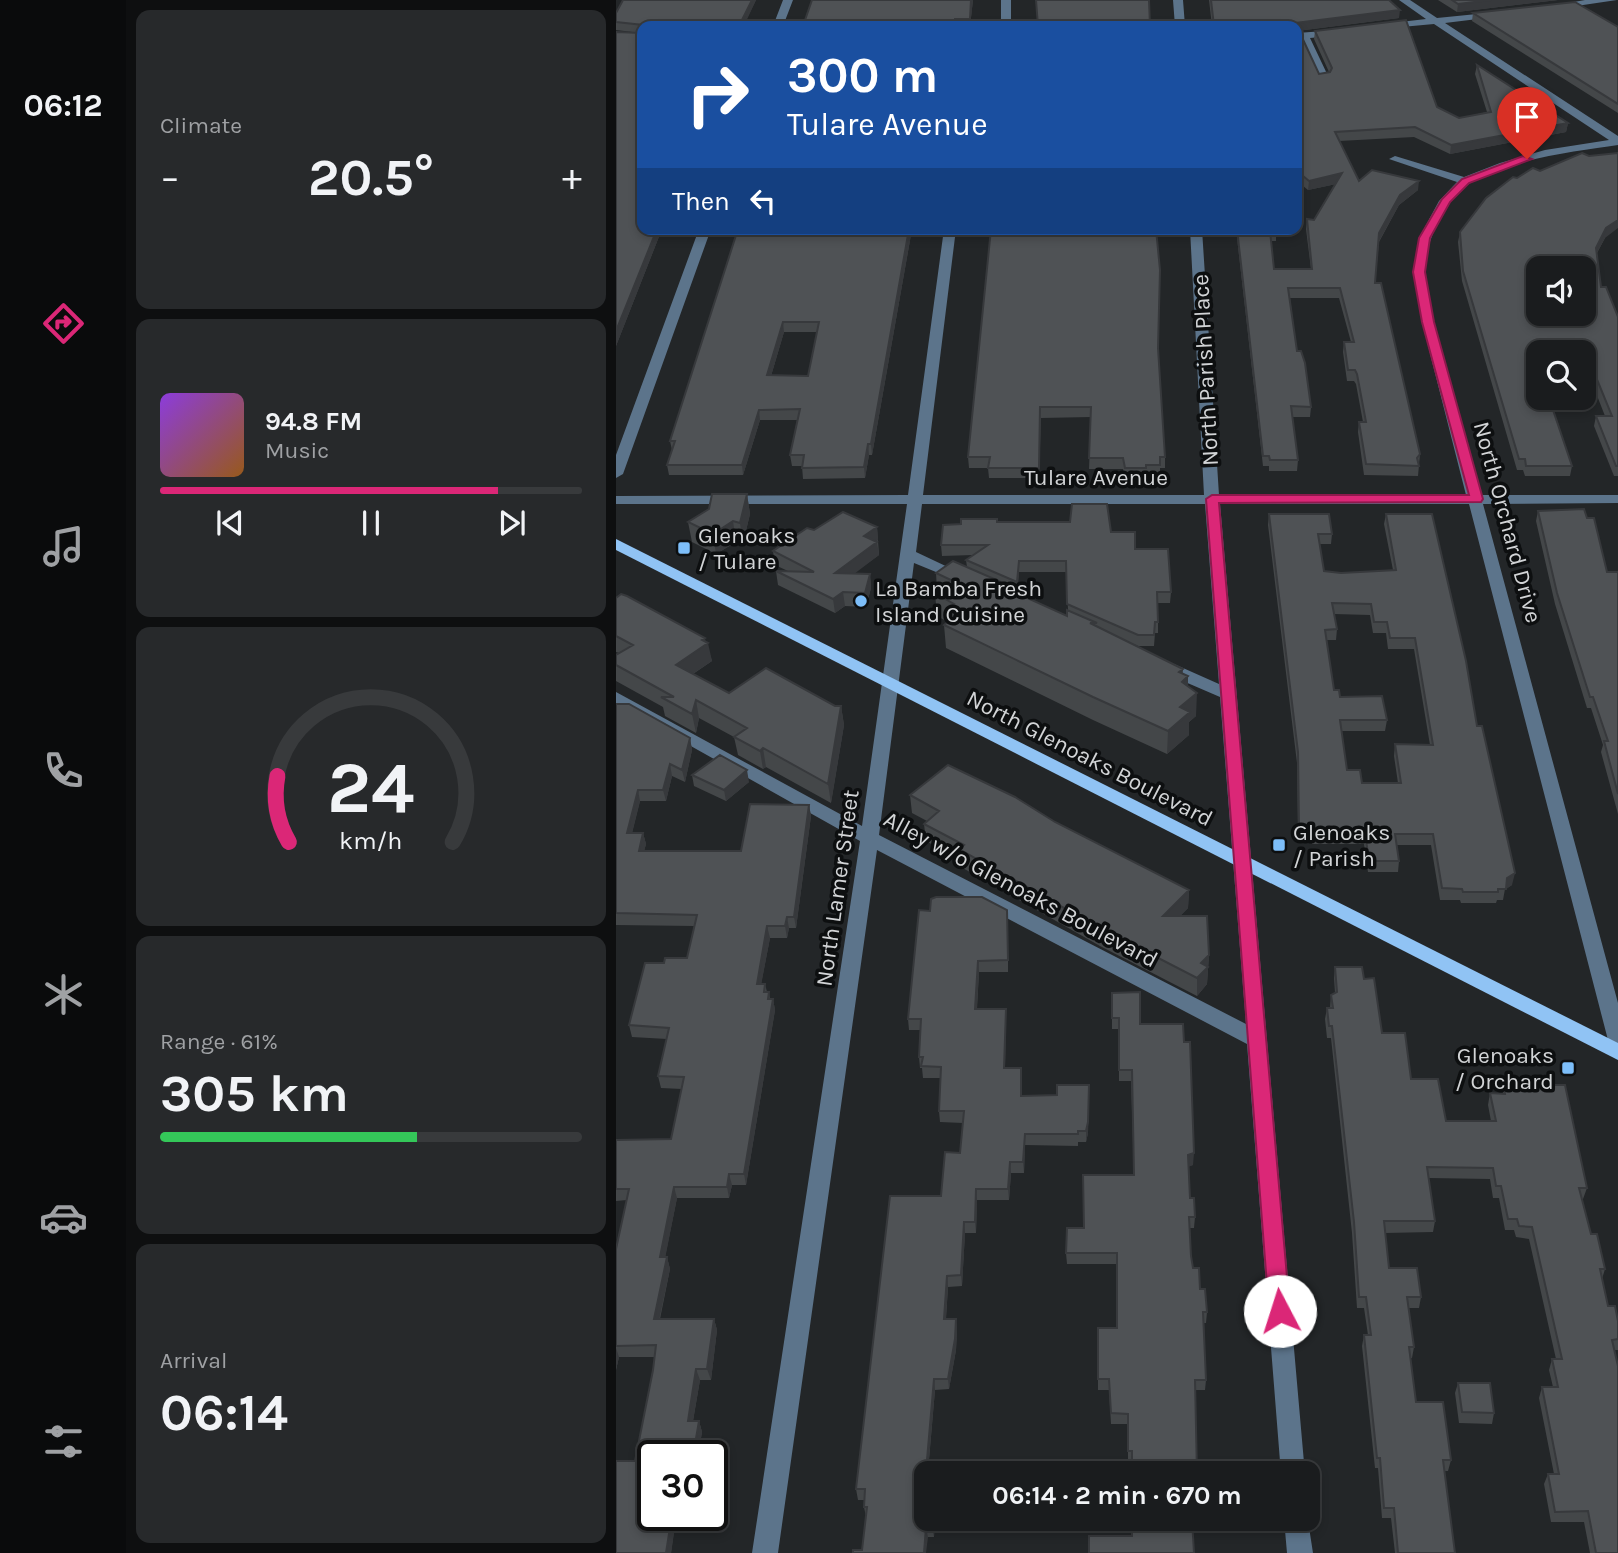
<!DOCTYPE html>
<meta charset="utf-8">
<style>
body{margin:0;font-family:Karla,sans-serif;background:#27292b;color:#f1f3f6;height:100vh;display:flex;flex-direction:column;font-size:26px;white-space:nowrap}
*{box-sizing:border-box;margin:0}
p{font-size:23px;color:#9fa1a4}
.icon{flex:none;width:38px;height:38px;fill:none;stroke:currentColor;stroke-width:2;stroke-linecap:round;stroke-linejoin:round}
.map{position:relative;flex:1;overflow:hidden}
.sheet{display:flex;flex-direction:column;gap:10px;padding:10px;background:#0e0f10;width:490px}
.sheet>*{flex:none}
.guide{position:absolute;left:21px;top:21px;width:665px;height:214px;border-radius:14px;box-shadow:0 4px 10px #0003,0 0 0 2px #383a3c;background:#1a4fa0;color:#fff;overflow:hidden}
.fabs{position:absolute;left:910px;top:256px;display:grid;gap:14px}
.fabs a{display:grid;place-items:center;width:70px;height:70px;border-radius:14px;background:#1a1c1e;box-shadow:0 4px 10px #0003,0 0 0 2px #383a3c;font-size:35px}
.speed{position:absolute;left:21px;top:1440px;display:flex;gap:14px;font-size:35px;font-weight:700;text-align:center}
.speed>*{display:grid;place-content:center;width:91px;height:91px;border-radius:50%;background:#1a1c1e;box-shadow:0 4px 10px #0003,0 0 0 2px #383a3c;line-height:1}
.speed .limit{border:4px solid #111;border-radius:10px;background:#fff;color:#111}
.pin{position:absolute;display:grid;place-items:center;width:60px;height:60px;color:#fff;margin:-72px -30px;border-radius:50% 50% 50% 0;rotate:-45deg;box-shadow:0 0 7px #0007}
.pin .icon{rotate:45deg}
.me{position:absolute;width:77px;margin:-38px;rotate:355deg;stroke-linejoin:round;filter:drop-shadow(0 0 5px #0008)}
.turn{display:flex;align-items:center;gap:24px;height:147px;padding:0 35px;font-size:32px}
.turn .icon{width:91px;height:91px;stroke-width:2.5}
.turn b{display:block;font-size:49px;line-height:60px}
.then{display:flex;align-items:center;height:66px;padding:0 35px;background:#0003;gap:14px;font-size:26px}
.big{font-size:52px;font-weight:700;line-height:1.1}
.sheet .widget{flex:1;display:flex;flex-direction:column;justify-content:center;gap:10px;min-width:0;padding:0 24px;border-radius:14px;background:#27292b}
.sheet .dial{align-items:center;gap:0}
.dial svg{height:182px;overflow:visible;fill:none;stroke:#383a3c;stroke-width:7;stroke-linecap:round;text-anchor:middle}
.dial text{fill:#f1f3f6;stroke:none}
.song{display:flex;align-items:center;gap:21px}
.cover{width:84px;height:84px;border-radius:10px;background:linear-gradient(135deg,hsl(270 70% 55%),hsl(30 70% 35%))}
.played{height:7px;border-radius:4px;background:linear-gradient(90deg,#db2777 80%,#383a3c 80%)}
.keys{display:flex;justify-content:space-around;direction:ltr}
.heat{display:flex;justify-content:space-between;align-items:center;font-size:38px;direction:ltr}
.charge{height:10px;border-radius:5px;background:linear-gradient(90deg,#34c759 61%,#383a3c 0)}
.trip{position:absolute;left:298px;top:1461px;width:406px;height:70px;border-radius:14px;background:#1a1c1e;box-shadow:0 4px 10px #0003,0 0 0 2px #383a3c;font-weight:700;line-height:70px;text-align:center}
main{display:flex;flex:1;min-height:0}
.tab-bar{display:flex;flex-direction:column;width:126px;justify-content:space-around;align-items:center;background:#0a0b0c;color:#9fa1a4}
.tab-bar .icon{width:49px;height:49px}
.tab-bar .selected{color:#db2777}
.tab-bar b{font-size:32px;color:#f1f3f6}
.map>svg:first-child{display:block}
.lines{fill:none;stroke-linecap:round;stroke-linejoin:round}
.minor{fill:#5c748b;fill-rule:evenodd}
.major{fill:#90c3f4;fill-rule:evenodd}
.wall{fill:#444749;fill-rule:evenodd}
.shaded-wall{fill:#37393c}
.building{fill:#4f5255;stroke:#37393c;stroke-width:2;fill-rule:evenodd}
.route{fill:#db2777;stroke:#8e194d;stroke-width:2}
.poi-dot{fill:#7dbef9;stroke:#0d0f10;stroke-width:2.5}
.labels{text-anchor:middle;stroke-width:7;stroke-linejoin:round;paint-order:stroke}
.street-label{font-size:23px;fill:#d2d4d6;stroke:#0d0f10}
.poi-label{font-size:23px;fill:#d2d4d6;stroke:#0d0f10;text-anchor:start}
</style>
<main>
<nav class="tab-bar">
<b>06:12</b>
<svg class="icon selected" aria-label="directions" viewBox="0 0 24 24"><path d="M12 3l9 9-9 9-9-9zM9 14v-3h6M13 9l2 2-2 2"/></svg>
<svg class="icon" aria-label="music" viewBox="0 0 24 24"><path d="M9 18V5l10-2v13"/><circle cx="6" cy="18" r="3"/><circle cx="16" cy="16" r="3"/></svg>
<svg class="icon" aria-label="phone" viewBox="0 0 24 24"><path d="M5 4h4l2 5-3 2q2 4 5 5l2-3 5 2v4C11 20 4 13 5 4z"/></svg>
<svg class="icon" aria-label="climate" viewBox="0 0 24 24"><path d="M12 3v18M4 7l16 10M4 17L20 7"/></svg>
<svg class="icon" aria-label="car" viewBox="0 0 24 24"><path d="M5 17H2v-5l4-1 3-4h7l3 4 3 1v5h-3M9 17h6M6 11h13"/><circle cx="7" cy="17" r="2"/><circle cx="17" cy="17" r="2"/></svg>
<svg class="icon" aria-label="filters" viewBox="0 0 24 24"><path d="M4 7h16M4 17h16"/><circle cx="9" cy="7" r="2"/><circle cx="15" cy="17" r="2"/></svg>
</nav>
<section class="sheet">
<div class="widget"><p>Climate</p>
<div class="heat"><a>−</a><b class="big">20.5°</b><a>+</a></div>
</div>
<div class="widget">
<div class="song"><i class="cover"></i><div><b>94.8 FM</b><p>Music</p></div></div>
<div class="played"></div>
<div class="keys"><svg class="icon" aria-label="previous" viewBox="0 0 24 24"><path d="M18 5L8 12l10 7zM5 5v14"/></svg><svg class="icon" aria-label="pause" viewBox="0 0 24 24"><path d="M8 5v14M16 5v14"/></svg><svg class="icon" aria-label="next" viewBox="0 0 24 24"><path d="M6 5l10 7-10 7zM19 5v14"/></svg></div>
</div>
<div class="widget dial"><svg viewBox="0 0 100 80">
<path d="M14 69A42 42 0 1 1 86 69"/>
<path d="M14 69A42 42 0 0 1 9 40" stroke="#db2777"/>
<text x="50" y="56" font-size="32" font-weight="700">24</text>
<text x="50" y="72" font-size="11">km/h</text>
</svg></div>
<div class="widget"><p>Range · 61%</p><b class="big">305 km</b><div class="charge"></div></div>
<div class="widget"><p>Arrival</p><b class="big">06:14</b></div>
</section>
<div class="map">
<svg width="1002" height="1553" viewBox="0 0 1002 1553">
<rect width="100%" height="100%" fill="#232628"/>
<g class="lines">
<path class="minor" d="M167,0H177L167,26H157Z
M385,0H395V26H385Z
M557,0H567L569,26H559Z
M783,0H794L821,18L881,12V16L878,17L829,23L1002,136V145C960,151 888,160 853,184C828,201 809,242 809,272C809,299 820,330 827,355C840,402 852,448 865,495H1002V503L867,504L1002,1003V1048L995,1046L992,1040L853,504H604L689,1474H665L631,1044L261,850L162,1553H136L244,841L0,704V692L246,826L291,504H0V496L292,495L328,229H340L307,495H588L574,229H586L603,495H850L806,322L797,272L803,238L823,201L841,182L773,159L779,156L848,177L884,163L929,150L993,140L818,24L764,29L762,27L767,24L810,19ZM306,504H589L603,684L558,664L552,663L544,668L546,672L604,697L630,1024L263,835L298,563L342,581L347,583L355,578L300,552Z
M969,0H1001L940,9L935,6Z
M722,30L727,33L725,35L694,38L713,78L704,80L685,39H681V33Z
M83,229H95L7,474L0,478V455Z
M691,1514L697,1553H671L668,1519H691Z"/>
<path class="major" d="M0,539L1002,1043V1060L0,550Z"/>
</g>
<path class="wall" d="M140,0L26,229H46L0,346V32L25,33L0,30V13Z
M357,0L354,26H187Z
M593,0H773L783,18L681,31V26H596Z
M822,0H942L841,12Z
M857,13L1002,27V113L856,21Z
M699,31L821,107L843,118L871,112L859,74L861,65L952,123L950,132L834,154L798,137L723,141L743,181L802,190L783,205L763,242L759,283L804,454L802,476L748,475L742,432L743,422H747L740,384L738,381H731L727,352L728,342H735L723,298H674L681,351L695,407L694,417H676L682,460L681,471H653V466H647L620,229H660V241H655L658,269H695L690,229L691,219L698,220L720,184L692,190L681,181V33L703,74L713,72L698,39Z
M122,229H296L256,455H253L249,478L187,479L186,466H176L174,455L181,420H144L127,475H53L51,465L56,450L54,441ZM168,332H201L192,376H155Z
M375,229L542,350L549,457V468H544V476H530V478L509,479L507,469H473L475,417L425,418L423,478H373L372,468H353L352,457Z
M844,232L989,238L981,253L985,287L1002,317V476H998L978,426L980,416H989L978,388H968V352H922L944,398L942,408H937L956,466L954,476H909L907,470H901L846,281L842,242Z
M131,494L134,514L127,543L120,542L100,554L76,542L72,522Z
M922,511L991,572H1002V814L985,752L987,745L975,708H971L939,604L920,521Z
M653,514L716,534L715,544H704L708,571L725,573L777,570L768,524L770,514L861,726L896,885L889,889L887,900H881L880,903H845L844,900H824L815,845H781L783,861L782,872H752L748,844H696V838L682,837L681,763L652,525ZM718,614L754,615L757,633H770L772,649H798L814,745L779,744L778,756L782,783H746L731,770L725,731H769L771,720L724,697L718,690L711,640H720L721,629Z
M381,522L495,532L519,549L555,592L554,603H542V633H539L538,646H522L506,639L572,676V687L580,716L573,722V735L551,754L477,720L330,648L328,625L332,622L321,616L319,593L321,591L320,573L351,567L350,560L357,555L326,556L325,545L345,524ZM403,572H451L452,611L451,616L401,593Z
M261,527L263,555L238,573L254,574L255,588L250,607L229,606L219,613L162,585L160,571H172L159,565L157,551L198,530Z
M0,598L90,642L96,661L77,674L113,693L225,706L228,725L215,803L150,767L147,769L122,755L118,737L83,718L80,733L49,716L47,707L0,681V655L3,653L0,652Z
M0,704H13L74,738L76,750L69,782L56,776L50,801H24L16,833H27L30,844L28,851H125L134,804L193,805L195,816L180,928H173L171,938H154L145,984H149L151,992H153L154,999H157L159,1010L130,1185H116L113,1198H61L49,1257H51L54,1269L44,1319H98L101,1330L95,1380H84L77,1421H83L86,1432L82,1456H37V1516H78L77,1520H63L58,1532L55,1553H0V1461H19L39,1357H3L0,1370V1249L11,1200L0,1201V1140L55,1139L66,1089L45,1088L42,1076L51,1039L16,1037L13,1025L29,963H48L49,958H71L78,926L0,925Z
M76,775L133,782L110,801L78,786Z
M294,795L439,822L573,890L572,908L564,916L593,955L591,984L581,996L484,946L345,867L344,860L310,841L308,824L311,821L296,813Z
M392,921V972H363L361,1009L390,1021L389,1068H405V1096L441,1095L473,1085L472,1133L470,1142H462V1146L409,1145L408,1173H395L393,1200H361L360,1233H349L346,1286L332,1287L330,1319H340L341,1330L340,1350L333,1389L319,1390L313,1460H321L322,1474H310L319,1519L318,1537H312L246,1550L250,1517L248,1507V1500H242L240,1489L325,1196L344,1153L347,1123L324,1122L323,1111L325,1078H307L306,1068H304L303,1057L304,1030H293L292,1019Z
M719,967L748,979L766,1033L795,1079L830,1121H875L872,1105L874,1093L887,1094L888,1085L971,1188L967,1199H966L975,1234L989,1269L986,1279L992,1306L1002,1321V1350H998L1002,1553H974L968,1522H935L928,1484L932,1474H938L923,1398L926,1387H937L933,1370L936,1359H940L913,1239L900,1237L898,1230H889L883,1198H877L874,1179L813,1178L819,1221L817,1232L769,1233L773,1268L805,1297L803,1308H793L798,1347L796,1358H794L800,1402L835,1460L832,1471H828L839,1553H779L775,1518H766L762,1468H759L746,1346L748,1335H752L748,1308H741L736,1233L715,1038H711L709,1019L711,1008H714L715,995L719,993L718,978Z
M496,993L524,1024L568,1042L577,1165L573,1166L574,1198L579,1217L578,1228H574L575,1256L577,1268L591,1312L590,1323H588L590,1380L589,1390H579L515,1462H512V1424H495L493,1390H482V1328H501V1264H451L450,1253L468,1228L518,1175L515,1081H503V1029H496Z
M842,1383L878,1413L876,1424L843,1423L839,1393Z"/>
<path class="shaded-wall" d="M136,0H140L128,26H123Z
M355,0H357L354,26V19Z
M875,0H942L841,12L842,4Z
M784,10L783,18L681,31V26H679L680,23Z
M952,123L950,132L834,154L835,145Z
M726,173L725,183L692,190L693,181Z
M803,181L802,190L783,205L762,243L763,233L784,195Z
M1002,220V228L989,238L978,258L980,248L990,228Z
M41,229H46L0,346V331Z
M293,229H296L256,455L255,444Z
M167,322L168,332L152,386L151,375Z
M143,410L144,420L127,475L126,465Z
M252,444L253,455L249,478L248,467Z
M131,494L134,514L127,543L124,523Z
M117,521L120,542L100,554L97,534Z
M261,527L262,540L249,550L248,536Z
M261,542L263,555L221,587L219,573Z
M403,561V572L401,593V582Z
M254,574L255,588L250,607L249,593Z
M227,592L229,606L219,613L217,599Z
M89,638L90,645L92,643L96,661L63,683L60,665Z
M567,669L566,681L572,676V699L565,705L563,672Z
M581,693L580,716L573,722V735L551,754L552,731L564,707Z
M80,700L83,718L80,733L76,714Z
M225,706L228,725L215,803L212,784Z
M74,738L76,750L69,782L66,770Z
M147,748L150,767L147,769L144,751Z
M54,764L56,776L50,801L47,790Z
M131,770L133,782L110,801L108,790Z
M22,790L24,801L13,845L11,833Z
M193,805L195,816L180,928L178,917Z
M27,833L30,844L25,863L23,851Z
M899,873L896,885L889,890L891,878Z
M573,890L572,908L546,934L547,916Z
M171,917L173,928L171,938L169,926Z
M151,926L154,938L143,996L141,984Z
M593,955L591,984L581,996V978L585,963Z
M362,961L363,972L360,1021L359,1009Z
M157,999L159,1010L130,1185L128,1174Z
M473,1085L472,1133L470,1142V1131Z
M409,1134V1145L408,1173L407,1162Z
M578,1153L577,1165L572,1167V1155Z
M394,1162L395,1173L393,1200L392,1189Z
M113,1174L116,1185L113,1198L111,1187Z
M58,1187L61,1198L47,1269L44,1257Z
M360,1189L361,1200L360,1233L359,1222Z
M348,1222L349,1233L346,1286L345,1275Z
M51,1257L54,1269L41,1330L38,1319Z
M331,1276L332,1287L329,1330L328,1319Z
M98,1319L101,1330L95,1380L91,1369Z
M340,1319L341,1330L340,1350L333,1389L332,1379Z
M0,1348L3,1357L0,1370Z
M80,1369L84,1380L75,1432L72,1421Z
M318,1379L319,1390L312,1470L311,1460Z
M83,1421L86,1432L82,1456H77Z
M57,1516H62L63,1520L58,1532L55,1553H50L55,1521Z
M317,1519H319L318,1537L316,1527Z
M310,1527L312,1537L310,1553H308Z"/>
<path class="building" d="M7,0H136L123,26H27V25L0,22V13Z
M196,0H355L354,19H339L338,26H187Z
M420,0H533L534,26H422Z
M595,0H773L784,10L680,23V26H598Z
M836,0H875L842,4Z
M959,2L1002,27V104L857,13Z
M790,20L821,107L843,118L875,112L861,65L952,123L835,145L799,127L719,132L743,181L756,170L803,181L784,195L763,233L759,283H765L804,454L801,458L803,466L750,464L743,422H750L741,374L739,370H732L728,342H738L724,288H672L681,351H685L689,363L695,407L675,406L682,460H654L653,456H647L621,229H660V231H654L658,269H696L691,219L698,220L726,173L693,181L681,171V33H684L703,74L714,72L716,68L699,31Z
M26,28V229H41L0,331V32L25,33Z
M966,153L973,156L1002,153V220L990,228L980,248L985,287H990L1002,317V466H1000L980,416H996L980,377H968V352H922V397H943L933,398L956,466H910L909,459H903L847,271L844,232L870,198L897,177L901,178L917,168L924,171ZM922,268H968V313H922Z
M122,229H293L255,444H252L248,467L186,468L188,455H174L184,409L143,410L126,465H51L59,441H54ZM167,322H203L192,376L151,375Z
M375,229H540L544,270L542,348L549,457H544V465H530V468H509L507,458H473L475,407H424L423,468H372L374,457H352Z
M96,494H131L124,523L117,521L97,534L72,522L93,509Z
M456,504H491L495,532H519V549H552L555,592H541L542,622H539L538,635H522L451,604L450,561H403L401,582L350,560L372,545H325L327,525L345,524V519H381V522H454Z
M968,509L971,518H978L991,572H1002V794L988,741H992L977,697H974L941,593L922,511Z
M227,512L261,527L248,536L261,542L219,573L254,574L249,593L227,592L217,599L160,571L198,572L157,551L191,528L198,530Z
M653,514H713L716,534H702L708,571L725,573L780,570L770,514H816L850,661L861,726H866L899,873L891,878L890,889H882V892H847L846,889L826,888L817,834H779L783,861H753L749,833H697V826H683L682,752ZM716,603L755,604L758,622H771L774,638H799L817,745L779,744L785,783H746L744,770H731L724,720H771L766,696L724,697L723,690H718L709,630L721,629Z
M337,561L399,588L398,592L451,616V610L481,623H474L567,669L563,672L572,676L566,682L581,693L564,707L574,712L552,731L477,697L328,625L343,613L332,608L338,604L319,593L335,580L320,573Z
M5,594L11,596L89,638L86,640L92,643L60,665L113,693L150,668L219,706H225L212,784L147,748L144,751L118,737L131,728L80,700L76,714L45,697H58L0,665V655L17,645L0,636V598Z
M0,704H13L74,738L66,770L54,764L47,790H22L11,833H27L23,851H125L134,804L193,805L178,917H171L169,926H151L141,984H149L148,992H153L152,999H157L128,1174H113L111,1187H58L44,1257H51L38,1319H98L91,1369H80L72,1421H83L77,1456H37V1516H57L55,1521L50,1553H0V1461H19L37,1370L40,1345L0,1346V1249L13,1189H0V1140L55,1139L68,1077L42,1076L53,1028L13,1025L29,963H48L49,958H71L81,915L0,913Z
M104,755L131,770L108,790L76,775Z
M332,765L399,797L439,822L573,890L547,916H591L593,955L585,963L592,967L581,978L484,928L343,849L348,845L308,824L323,811L294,795Z
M320,897H366L391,910L392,960L362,961L359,1009H390L388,1068H405V1096L441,1095V1085H473L472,1122L470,1131H462V1134H409L407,1162H394L392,1189H360L359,1222H348L345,1275L331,1276L328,1319H340L339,1339L332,1379H318L311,1460H321L320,1474H310V1519H317L316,1527H310L308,1553H237V1550H246L251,1507H248L249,1489H240L274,1196H325L329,1152L344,1153L348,1111H323L325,1067L305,1066L307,1057H303L305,1019H292L303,910L314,911L315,899Z
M719,967H746L748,979L758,978L766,1033H789L795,1079H822L830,1121H880L874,1093L889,1094L888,1085H949L971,1188H963L975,1234H981L989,1269H984L992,1306H999L1002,1321V1339L996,1340L1002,1366V1553H980L972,1511L939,1512L932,1474H943L926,1387H942L936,1359H946L916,1227L903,1226L901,1219H892L885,1186H880L877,1168L811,1167L819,1221H768L773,1268H801L805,1297H791L798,1347H793L800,1402H827L835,1460H827L839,1553H782L778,1508H768L764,1458H761L748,1335H755L750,1297H743L738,1222L716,1026H713L711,1008H717L715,995L721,992Z
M524,992V1024H567L568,1042H574L578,1153L572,1155L574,1198H578L579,1217H573L575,1256L577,1268H583L584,1289H589L591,1312H587L590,1380H579L581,1474H516V1451H512V1414L495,1413L493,1379H482V1328H501V1253H450L451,1228H468L467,1175H518L516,1070H503V1018H496V993Z
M842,1383H874L878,1413L846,1412Z
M516,1519H576L578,1553H473V1536H516Z"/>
<path class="route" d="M907,156L916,159L853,183L834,202L814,238L809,272L818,322L867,499L865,502L603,503L674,1311L671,1318L664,1320L657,1318L653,1311L590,499L596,495H853L806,322L797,272L803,238L826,199L846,179Z"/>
<g class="poi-dot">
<rect x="61" y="541" width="14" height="14" rx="3.5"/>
<circle cx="245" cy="601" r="7"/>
<rect x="656" y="838" width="14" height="14" rx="3.5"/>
<rect x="945" y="1061" width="14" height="14" rx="3.5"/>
</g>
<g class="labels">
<g class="street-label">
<text transform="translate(589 370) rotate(-93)" y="8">North Parish Place</text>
<text x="480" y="485">Tulare Avenue</text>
<text transform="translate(892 522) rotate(75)" y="8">North Orchard Drive</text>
<text transform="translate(474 758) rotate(27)" y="8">North Glenoaks Boulevard</text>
<text transform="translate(221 888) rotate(-82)" y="8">North Lamer Street</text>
<text transform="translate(405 889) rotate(28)" y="8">Alley w/o Glenoaks Boulevard</text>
</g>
<g class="poi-label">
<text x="82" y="543">Glenoaks<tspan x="82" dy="26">/ Tulare</tspan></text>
<text x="259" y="596">La Bamba Fresh<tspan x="259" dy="26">Island Cuisine</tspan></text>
<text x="677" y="840">Glenoaks<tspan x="677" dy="26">/ Parish</tspan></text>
<text x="938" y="1063" text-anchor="end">Glenoaks<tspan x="938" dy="26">/ Orchard</tspan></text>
</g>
</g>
</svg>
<div class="fabs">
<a><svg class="icon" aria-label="sound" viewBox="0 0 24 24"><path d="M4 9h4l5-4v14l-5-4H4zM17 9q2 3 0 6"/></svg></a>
<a><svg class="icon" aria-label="search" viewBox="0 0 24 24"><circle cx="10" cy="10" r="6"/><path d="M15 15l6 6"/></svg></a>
</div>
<div class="speed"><div class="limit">30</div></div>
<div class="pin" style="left:911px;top:159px;background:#d93025"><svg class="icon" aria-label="arrive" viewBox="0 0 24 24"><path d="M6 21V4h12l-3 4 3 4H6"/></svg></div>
<svg class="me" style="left:664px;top:1311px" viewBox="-20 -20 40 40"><circle r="19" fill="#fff"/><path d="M0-13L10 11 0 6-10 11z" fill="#db2777"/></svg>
<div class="trip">06:14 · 2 min · 670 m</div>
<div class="guide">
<div class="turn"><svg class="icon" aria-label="right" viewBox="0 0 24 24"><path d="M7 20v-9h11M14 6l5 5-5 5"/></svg><div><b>300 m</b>Tulare Avenue</div></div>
<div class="then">Then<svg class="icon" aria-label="left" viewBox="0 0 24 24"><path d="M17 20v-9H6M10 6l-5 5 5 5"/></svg></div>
</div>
</div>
</main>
